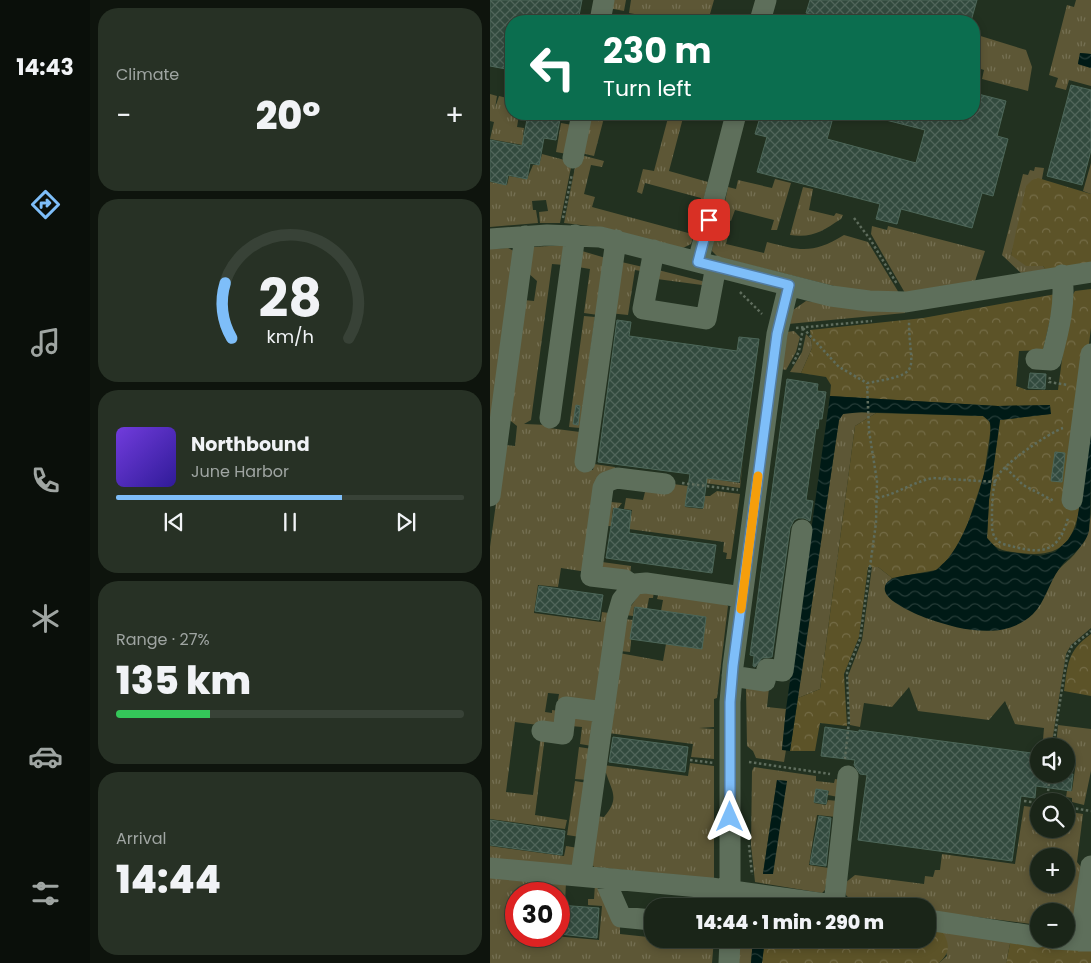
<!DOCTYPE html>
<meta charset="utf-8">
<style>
body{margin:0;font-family:Poppins,sans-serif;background:#273125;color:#f1f3f6;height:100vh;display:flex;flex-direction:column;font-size:19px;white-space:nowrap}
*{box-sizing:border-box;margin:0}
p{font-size:16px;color:#9fa5a2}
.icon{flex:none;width:28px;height:28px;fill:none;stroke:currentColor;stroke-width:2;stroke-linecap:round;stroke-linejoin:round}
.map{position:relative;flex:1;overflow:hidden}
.panel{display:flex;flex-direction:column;gap:8px;padding:8px;background:#0e140d;width:400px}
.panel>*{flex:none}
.hud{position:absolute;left:15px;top:15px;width:475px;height:105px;border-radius:20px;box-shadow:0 2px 8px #0003,0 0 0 1px #384237;background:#0b6e4f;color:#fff;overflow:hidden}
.controls{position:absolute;left:540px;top:738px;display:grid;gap:10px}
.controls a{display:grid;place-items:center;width:45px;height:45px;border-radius:50%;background:#1a2518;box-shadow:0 2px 8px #0003,0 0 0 1px #384237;font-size:25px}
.speed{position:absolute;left:15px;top:882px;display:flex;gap:10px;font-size:25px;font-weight:700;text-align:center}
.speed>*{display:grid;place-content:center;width:65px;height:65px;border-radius:50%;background:#1a2518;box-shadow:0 2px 8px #0003,0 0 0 1px #384237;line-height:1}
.speed .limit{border:8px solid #d22;background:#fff;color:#111}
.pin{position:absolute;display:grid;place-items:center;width:42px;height:42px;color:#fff;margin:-21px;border-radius:10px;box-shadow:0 2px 8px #0006}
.me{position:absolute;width:55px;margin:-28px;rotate:0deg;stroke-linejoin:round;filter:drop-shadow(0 0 4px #0008)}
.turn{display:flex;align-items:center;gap:18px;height:105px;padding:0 15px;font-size:22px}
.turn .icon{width:65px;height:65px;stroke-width:2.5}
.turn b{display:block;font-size:35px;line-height:42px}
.big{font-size:38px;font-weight:800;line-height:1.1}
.panel .tile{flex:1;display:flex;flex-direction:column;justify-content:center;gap:8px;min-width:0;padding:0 18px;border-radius:20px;background:#273125}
.panel .dial{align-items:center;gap:0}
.dial svg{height:130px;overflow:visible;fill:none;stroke:#384237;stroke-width:7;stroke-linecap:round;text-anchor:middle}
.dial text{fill:#f1f3f6;stroke:none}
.song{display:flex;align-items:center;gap:15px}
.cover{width:60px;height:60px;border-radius:8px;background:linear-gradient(135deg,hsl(260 70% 55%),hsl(250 70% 35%))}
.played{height:5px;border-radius:2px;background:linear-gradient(90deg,#7ebef9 65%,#384237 65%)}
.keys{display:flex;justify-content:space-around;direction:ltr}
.heat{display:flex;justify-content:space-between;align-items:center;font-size:28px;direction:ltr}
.charge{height:8px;border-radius:4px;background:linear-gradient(90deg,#34c759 27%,#384237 0)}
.trip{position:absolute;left:154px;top:898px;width:292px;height:50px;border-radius:20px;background:#1a2518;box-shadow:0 2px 8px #0003,0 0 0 1px #384237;font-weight:800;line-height:50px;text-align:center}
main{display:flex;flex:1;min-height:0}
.tabs{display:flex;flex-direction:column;width:90px;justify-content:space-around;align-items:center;background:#0a0f0a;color:#9fa5a2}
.tabs .icon{width:35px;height:35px}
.tabs .on{color:#7ebef9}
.tabs b{font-size:22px;color:#f1f3f6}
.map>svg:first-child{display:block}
.grass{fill:url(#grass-tufts);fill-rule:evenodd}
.forest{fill:url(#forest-crowns)}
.water{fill:url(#water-waves)}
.building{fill:url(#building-cross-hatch);stroke:#4d6759}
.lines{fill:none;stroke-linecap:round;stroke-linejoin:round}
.path{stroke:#5f6d5d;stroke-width:2.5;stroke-dasharray:2.5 2.5;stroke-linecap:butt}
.minor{stroke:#5e6f5b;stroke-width:21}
.route-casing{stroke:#527ca2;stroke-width:12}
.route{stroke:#7ebef9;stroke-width:9}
.slow{stroke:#f59e0b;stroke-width:9}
</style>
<main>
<nav class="tabs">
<b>14:43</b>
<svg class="icon on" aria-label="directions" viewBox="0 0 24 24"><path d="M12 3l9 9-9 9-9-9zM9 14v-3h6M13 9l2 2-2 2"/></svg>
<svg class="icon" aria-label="music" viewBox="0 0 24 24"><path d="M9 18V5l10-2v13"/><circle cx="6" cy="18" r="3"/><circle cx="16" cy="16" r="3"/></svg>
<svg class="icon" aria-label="phone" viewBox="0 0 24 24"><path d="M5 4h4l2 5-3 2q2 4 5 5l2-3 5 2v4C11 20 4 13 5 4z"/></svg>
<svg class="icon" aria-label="climate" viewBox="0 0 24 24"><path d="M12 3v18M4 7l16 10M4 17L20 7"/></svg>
<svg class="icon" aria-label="car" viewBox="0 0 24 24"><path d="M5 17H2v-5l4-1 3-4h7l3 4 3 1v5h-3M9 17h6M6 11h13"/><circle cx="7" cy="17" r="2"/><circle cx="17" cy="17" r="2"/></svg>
<svg class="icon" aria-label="filters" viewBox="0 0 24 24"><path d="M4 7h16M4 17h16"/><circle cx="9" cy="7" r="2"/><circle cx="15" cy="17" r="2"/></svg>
</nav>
<section class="panel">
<div class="tile"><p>Climate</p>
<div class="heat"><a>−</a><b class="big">20°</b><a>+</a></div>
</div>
<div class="tile dial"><svg viewBox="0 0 100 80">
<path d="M14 69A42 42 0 1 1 86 69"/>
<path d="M14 69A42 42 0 0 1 10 35" stroke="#7ebef9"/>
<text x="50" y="56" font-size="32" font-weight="700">28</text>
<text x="50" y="72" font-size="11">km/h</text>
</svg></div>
<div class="tile">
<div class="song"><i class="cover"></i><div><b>Northbound</b><p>June Harbor</p></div></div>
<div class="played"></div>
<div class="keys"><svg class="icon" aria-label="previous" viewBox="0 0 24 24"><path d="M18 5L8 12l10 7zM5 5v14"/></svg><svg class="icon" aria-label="pause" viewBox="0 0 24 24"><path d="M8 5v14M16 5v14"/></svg><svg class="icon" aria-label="next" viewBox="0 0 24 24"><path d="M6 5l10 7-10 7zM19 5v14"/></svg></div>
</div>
<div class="tile"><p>Range · 27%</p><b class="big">135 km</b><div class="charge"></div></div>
<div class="tile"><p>Arrival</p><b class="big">14:44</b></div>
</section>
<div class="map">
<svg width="601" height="963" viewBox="0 0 601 963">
<defs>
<pattern id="grass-tufts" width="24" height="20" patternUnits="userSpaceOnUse" patternTransform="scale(1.25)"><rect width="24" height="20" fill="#5d5736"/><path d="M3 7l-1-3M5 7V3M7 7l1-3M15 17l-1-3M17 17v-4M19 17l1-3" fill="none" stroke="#757053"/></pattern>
<pattern id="forest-crowns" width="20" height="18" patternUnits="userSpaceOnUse" patternTransform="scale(1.25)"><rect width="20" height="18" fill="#5c5328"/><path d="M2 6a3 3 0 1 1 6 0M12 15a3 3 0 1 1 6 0" fill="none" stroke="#746c47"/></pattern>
<pattern id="water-waves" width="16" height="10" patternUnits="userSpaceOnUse" patternTransform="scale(1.25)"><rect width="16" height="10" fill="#001a16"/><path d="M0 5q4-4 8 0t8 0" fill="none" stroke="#263c38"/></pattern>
<pattern id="building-cross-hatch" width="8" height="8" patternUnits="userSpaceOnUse" patternTransform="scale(1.25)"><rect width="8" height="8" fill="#324a3e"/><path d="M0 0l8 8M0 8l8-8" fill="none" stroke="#50655a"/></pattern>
</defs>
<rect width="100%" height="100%" fill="#223120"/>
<path class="grass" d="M121,0H136L134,11L119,8Z
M141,0H224L218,21H183L139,13Z
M586,0H601V54L590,53L588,64L601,68V86L579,80L576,90L565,87L568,78L559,75L577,5L584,7Z
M484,34L536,50L542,67L538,91L492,79L494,70L485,67L484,70Z
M0,94L7,96L5,108L9,96L21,99V114H37L36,117L29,115L27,127L34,128L33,135L45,138L43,147L0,139L4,122L0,121Z
M99,114H115L104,156L91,153Z
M179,114H194L179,171L218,182L211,209H209L211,198L155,183L152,194L147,192L153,169L164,171Z
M71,123L82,125L77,154L66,152Z
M52,154L82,162L70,223H50L49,212L58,211L56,200L42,201L43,210H46L48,223L0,227V182L17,185L19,176L37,179L43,165H49Z
M91,155L114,161L112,167L101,165L94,194L105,197L102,207L202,234L205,224H207L201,244L193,248L108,227L74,223L86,162Z
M601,163V194L593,191Z
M545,167L554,168L552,179H548L529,227L521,255L553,266L556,270L531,273L512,255L533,174L538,175L540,170L544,171Z
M285,179L301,183L287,230H281L284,220L245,210L241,221L232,216L238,187L246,189L248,180L282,188Z
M313,187L323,189L319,210L344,216L346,213L353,215L351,219C332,231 324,238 300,235Z
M382,226L397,230L398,226L495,251L485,281L415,293L381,234Z
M230,231L239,232L236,244L274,253L277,242C311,251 323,254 354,235L378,242L409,293L364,291L228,257L222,251C223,244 224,236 230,231Z
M75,245L74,265L62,264L41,420L34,424L59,425V428L90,432L87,468L103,470L104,464L125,467L97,572L71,568L68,587L48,585L44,613L111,622L112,612L119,613L110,695L104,702L95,703L68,700L69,694L58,693L55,712L62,713V710L69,711L67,724L56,726L25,722L16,792L43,795L51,736H55L45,815L77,820L75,829L0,819V547L14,445L25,446L27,426L17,418L33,300L44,301L47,281L37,272L43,247Z
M18,248L24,251L0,453V249Z
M92,251L119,259L108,315L94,313L100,269L88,267Z
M127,261L153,267L151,271L145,270L138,315L119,313Z
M168,270L212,281L213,282L212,285L167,279Z
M316,301L415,312V313L298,324L303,310Z
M94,316L105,317L90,428L79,427Z
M304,331L310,337L306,352L296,370L292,369L297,332Z
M316,334L321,339L322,348L311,373L300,372L312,352Z
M358,412L386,413L365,426L330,689L308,698L349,420L353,414Z
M253,460L250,488L208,482L209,477L250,483Z
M183,484L198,486L195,507L213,509L215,496H220L227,491L250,494L241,559H236L237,553L233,552L234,542L139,529L142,510L134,509L136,498L153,500L155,492Z
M121,502L132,503L128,508H123L121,526H117Z
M601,514V628L581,645L576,654L562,742L553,740L554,728L525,724L515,701L499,720L428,711L419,687L402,707L374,703L370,727L360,725L358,676L372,640L382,567H388L402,578L396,584L527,623C552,610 551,597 564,576C569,568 574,564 580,559C593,547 599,530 601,514Z
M112,562L141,566L140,574L113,571Z
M164,591L163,598H159L157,609L144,607L143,616L135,615L150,593Z
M169,592L233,601L238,606L227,698L224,699V727L209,728L224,729V759L201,757L203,744L118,733L129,653L173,661L176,644L212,649L216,617L171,611L173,600L167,599Z
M134,619L143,620L140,652L130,651Z
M256,688H279L277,707L296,709L292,750H296L294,762L266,758L263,751L257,746Z
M85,717L102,719V746L90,744L92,727L81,726Z
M568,725L601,729V771L594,805L582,802V798L576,797L577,791H582L586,762L576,761V746H566Z
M89,747L102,749L98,780L85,779Z
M200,763L224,766V879L104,867L102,864L106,816L114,817C130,798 122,792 116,773L112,772L113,765L198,776Z
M264,767L326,776V781L344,783L345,779L351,780L348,797L338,795L339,791L326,789L324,803L336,805L338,800L348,801L346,817L327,815L319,865L339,868L335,890L332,893L265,882L261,845L262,771ZM287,780L297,781L274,874L273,873Z
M85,781L97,783L90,837L77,835Z
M534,806L549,808V829H576V816H580V812L593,814L587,862L595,872L589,919H576V911H549V925L438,911V906C420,906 366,909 356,895L355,883L365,875L434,884L435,876L443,877L445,870H450L452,854L525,864ZM549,856H576V884H549Z
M0,846L74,856L76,846L88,848L84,865L0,862Z
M0,873L76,882L75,903L69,902V894H26V936H64L109,940L112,906L98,905V899H104L105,884L130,925V934L205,942L206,939H224L222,963H0Z
M212,896L224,898V906H209Z
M451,929L521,939L516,963H449L457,956Z
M248,939H263L261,963H247Z"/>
<path class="forest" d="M548,178L601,194V263L556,270L553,266H536L521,255L536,186L542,180Z
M601,289V328L579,500L590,505C584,543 570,558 531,553C515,551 507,551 497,538L499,500L510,420L560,414V405L508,406L340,396L341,385L336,377L311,373L322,348L320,330L433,318L566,294L553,350L529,351L526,386L537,390H568L580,299L585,291Z
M386,413L493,416L498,418L501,427L494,475L473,538L458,559L446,570L402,578L388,567H378L369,637L354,674L357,726L330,723L325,751H300L308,698L330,689L365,426Z
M601,634V696L574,691C578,664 577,651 601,634Z
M438,927L451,929C459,942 462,951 449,963H272L275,939H438Z
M521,939L601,948V963H516Z"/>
<path class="water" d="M590,53L601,54V68L588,64Z
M340,396L508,406L560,405L561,414L510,420L499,500L497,538L509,551L550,556L565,552L578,540L586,527L601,433C601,461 601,505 599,531C594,549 579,555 569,569C559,583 555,602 543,614C515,641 470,630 439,619C428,615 398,603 395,591C391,572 434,576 446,570C449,569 451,565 454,563C478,540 504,456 500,422L493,416L372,412L353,414L349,420L300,751L292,750L296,709Z
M287,780L297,781L283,874H273Z
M263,939H275L272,963H261Z"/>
<path class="building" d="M0,0H92L88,21H21V70L0,66Z
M320,0H487L481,21H349L316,13Z
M581,85L601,90V150L592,185L557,176Z
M484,93L516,101L507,136L518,139L503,196L492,193L482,228L411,209L407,224L386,219L390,204L267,172L277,137L265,134L271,114H344L337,139L426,163L435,130L388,118V114H484Z
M38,114H71L66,140L54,138L49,165L40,163L37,179L18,175L16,185L0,181V140L32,146Z
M127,320L141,322L139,336L247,351L249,337L269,339L249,482L217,478L213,508L195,506L200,474L108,462Z
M540,373L556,374L555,389L538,388Z
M297,379L328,384L327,391L336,392L332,419H329L328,429L326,428L316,500L323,501L320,521L314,518H308L304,520L300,528L282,657L272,658L265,667L263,666L264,656L260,655Z
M86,405L90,406L88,425L83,424Z
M565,452L575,453L572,482L561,481Z
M124,508L141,511L139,533L226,545L222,573L116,558Z
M49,586L113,595L109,620L45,611Z
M145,607L216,617L212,649L140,639Z
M335,727L369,732V730L549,754V774H583L581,791L546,786L545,798L531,796L522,861L368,840L377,775L370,774L364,765L365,760L331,756Z
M123,737L198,747L195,772L119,762Z
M326,789L338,791L336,804L324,802Z
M329,816L341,818L336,866L320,864Z
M0,820L75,831L72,855L0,845Z
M69,905L109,908L107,938L69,934Z"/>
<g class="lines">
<path class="path" d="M73,218L82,174
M364,218L380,239L407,284
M250,292L272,314
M306,328L382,321
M313,328L349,367L377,383C436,373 419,372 419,320
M303,364L309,351L313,328
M560,377L559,382L578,385
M573,428C559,433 511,465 506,479C502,491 502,506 502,518C502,530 501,538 513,544C547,553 567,558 578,518
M516,468L533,485L564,501
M192,483L248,490
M387,498C407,494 423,482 443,478L506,482
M563,746L577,657L582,646L601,631
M355,759L359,721L357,671L370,639L386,523L387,481L379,431L377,383
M200,760L224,763
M259,762L340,774
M534,801L549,803
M557,801L560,774
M576,807L601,811
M259,845L262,875"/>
<path class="minor" d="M110,21L114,0
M270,21L276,0
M83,158L92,114
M0,239L57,235L110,237L341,296L379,301L416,302L601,272
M164,250L153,309L216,319L226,266
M208,262L246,114
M546,359L561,360C568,333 576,304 572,275
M60,418L85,235
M95,462L126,240
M0,496L35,236
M582,500L601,354
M143,586L135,580L101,576L113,488L116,482L127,478L175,484
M242,676L275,681L277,669L293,671L312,530
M52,731L73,734L76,707L114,712
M0,868L221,888L350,906
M91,875L127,617L132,600L145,584L156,583L252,597
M114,878L131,917L162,920
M344,905L358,776
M240,906V702L243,666L287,334L299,285
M438,920L549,937
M563,939L601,941
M590,941L601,866
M239,963L240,939"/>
</g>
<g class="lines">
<g class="route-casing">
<path id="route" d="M219,220L208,262L299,285L287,334L243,666L240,702V817"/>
</g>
<use href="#route" class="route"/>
<path class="slow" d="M251,609L268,476"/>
</g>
</svg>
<div class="controls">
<a><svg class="icon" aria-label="sound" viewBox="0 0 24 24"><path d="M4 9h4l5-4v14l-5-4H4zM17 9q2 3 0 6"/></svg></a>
<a><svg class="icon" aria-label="search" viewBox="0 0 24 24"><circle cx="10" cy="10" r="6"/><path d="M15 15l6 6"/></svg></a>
<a>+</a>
<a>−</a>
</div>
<div class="speed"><div class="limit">30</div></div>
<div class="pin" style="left:219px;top:220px;background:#d93025"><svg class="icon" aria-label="arrive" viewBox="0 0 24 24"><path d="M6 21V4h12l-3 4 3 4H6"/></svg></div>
<svg class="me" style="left:240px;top:817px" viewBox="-20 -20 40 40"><path d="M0-17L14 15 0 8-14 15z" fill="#7ebef9" stroke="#fff" stroke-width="4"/></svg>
<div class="trip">14:44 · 1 min · 290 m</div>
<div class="hud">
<div class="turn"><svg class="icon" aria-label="left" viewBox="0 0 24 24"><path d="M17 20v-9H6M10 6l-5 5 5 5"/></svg><div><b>230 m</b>Turn left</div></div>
</div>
</div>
</main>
